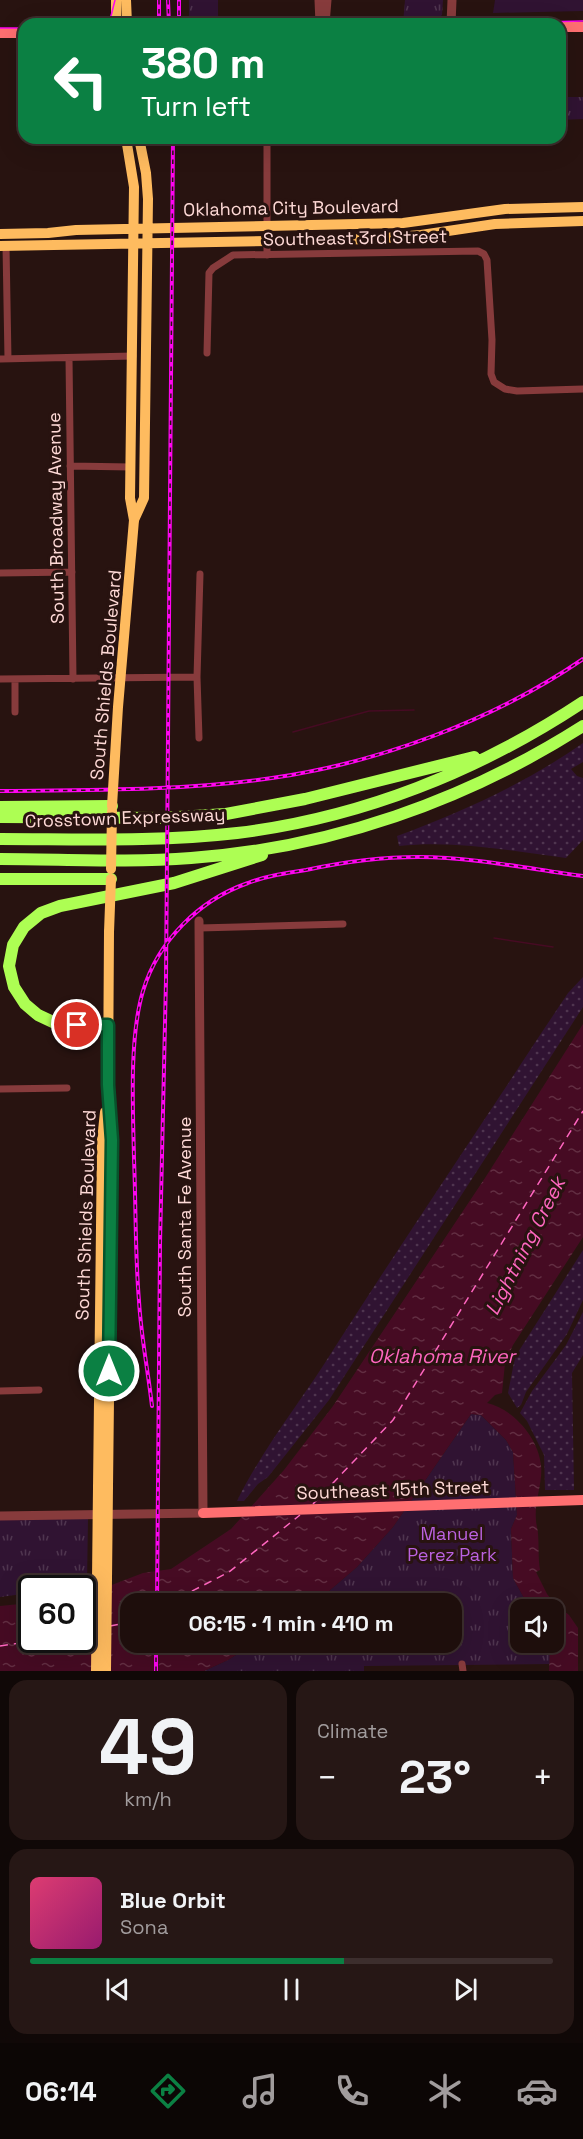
<!DOCTYPE html>
<meta charset="utf-8">
<style>
body{margin:0;font-family:"Space Grotesk",sans-serif;background:#261715;color:#f1f3f6;height:100vh;display:flex;flex-direction:column;font-size:22px;white-space:nowrap}
*{box-sizing:border-box;margin:0}
p{font-size:20px;color:#a19c9d}
.icon{flex:none;width:33px;height:33px;fill:none;stroke:currentColor;stroke-width:2;stroke-linecap:round;stroke-linejoin:round}
.map{position:relative;height:1671px;overflow:hidden}
.sheet{display:flex;flex-direction:column;gap:9px;padding:9px;background:#100807;flex:1}
.sheet>*{flex:none}
.guide{position:absolute;left:18px;top:18px;width:548px;height:126px;border-radius:18px;box-shadow:0 6px 24px #0002,0 0 0 2px #3c2e2d;background:#0b8043;color:#fff;overflow:hidden}
.fabs{position:absolute;left:510px;top:1599px;display:grid;gap:12px}
.fabs a{display:grid;place-items:center;width:54px;height:54px;border-radius:12px;background:#1e0e0c;box-shadow:0 6px 24px #0002,0 0 0 2px #3c2e2d;font-size:30px}
.speed{position:absolute;left:18px;top:1575px;display:flex;gap:12px;font-size:30px;font-weight:700;text-align:center}
.speed>*{display:grid;place-content:center;width:78px;height:78px;border-radius:50%;background:#1e0e0c;box-shadow:0 6px 24px #0002,0 0 0 2px #3c2e2d;line-height:1}
.speed .limit{border:3px solid #111;border-radius:9px;background:#fff;color:#111}
.pin{position:absolute;display:grid;place-items:center;width:51px;height:51px;color:#fff;margin:-26px;border:3px solid #fff;border-radius:50%;box-shadow:0 2px 6px #0007}
.me{position:absolute;width:66px;margin:-33px;rotate:0deg;stroke-linejoin:round;filter:drop-shadow(0 0 4px #0008)}
.turn{display:flex;align-items:center;gap:21px;height:126px;padding:0 24px;font-size:27px}
.turn .icon{width:78px;height:78px;stroke-width:2.5}
.turn b{display:block;font-size:42px;line-height:51px}
.big{font-size:45px;font-weight:700;line-height:1.1}
.sheet .widget{flex:1;display:flex;flex-direction:column;justify-content:center;gap:9px;min-width:0;padding:0 21px;border-radius:18px;background:#261715}
.sheet .dial{align-items:center;gap:0}
.dial b{font-size:78px;line-height:1}
.song{display:flex;align-items:center;gap:18px}
.cover{width:72px;height:72px;border-radius:9px;background:linear-gradient(135deg,hsl(340 70% 55%),hsl(320 70% 35%))}
.played{height:6px;border-radius:3px;background:linear-gradient(90deg,#0b8043 60%,#3c2e2d 60%)}
.keys{display:flex;justify-content:space-around;direction:ltr}
.heat{display:flex;justify-content:space-between;align-items:center;font-size:33px;direction:ltr}
.sheet .tiles{flex:1;display:grid;gap:9px;grid-template-columns:1fr 1fr}
.widget:last-child{grid-column:span 2}
.trip{position:absolute;left:120px;top:1593px;width:342px;height:60px;border-radius:18px;background:#1e0e0c;box-shadow:0 6px 24px #0002,0 0 0 2px #3c2e2d;font-weight:700;line-height:60px;text-align:center}
.dock{display:flex;height:96px;justify-content:space-around;align-items:center;background:#0c0605;color:#a19c9d}
.dock .icon{width:42px;height:42px}
.dock .current{color:#0b8043}
.dock b{font-size:27px;color:#f1f3f6}
.map>svg:first-child{display:block}
.grass{fill:url(#grass-dots)}
.park{fill:url(#park-tufts)}
.pitch{fill:#301332}
.water{fill:url(#water-ripples)}
.lines{fill:none;stroke-linecap:round;stroke-linejoin:round}
.stream{stroke:#460b23;stroke-width:1.5}
.ferry{stroke:#fe66bf;stroke-width:1.5;stroke-dasharray:8 6;stroke-linecap:butt}
.minor{stroke:#873b3c;stroke-width:7}
.tertiary{stroke:#873b3c;stroke-width:9}
.secondary{stroke:#ff6f71;stroke-width:10}
.primary{stroke:#febb5f;stroke-width:10}
.motorway{stroke:#adfe53;stroke-width:12}
.tram{stroke:#fe04f0;stroke-width:1.5}
.rail-casing{stroke:#fe04f0;stroke-width:4}
.rail{stroke:#281310;stroke-width:1.5;stroke-dasharray:4.5;stroke-linecap:butt}
.primary-bridge{stroke:#febb5f;stroke-width:10}
.route-casing{stroke:#07532c;stroke-width:15}
.route{stroke:#0b8043;stroke-width:10}
.labels{text-anchor:middle;stroke-width:6;stroke-linejoin:round;paint-order:stroke}
.street-label{font-size:18px;fill:#ffdad7;stroke:#281310}
.park-label{font-size:18px;fill:#bb62e0;stroke:#281310}
.water-label{font-size:20px;font-style:italic;fill:#fe66bf;stroke:#281310}
</style>
<div class="map">
<svg width="583" height="1671" viewBox="0 0 583 1671">
<defs>
<pattern id="grass-dots" width="8" height="8" patternUnits="userSpaceOnUse" patternTransform="scale(1.5)"><rect width="8" height="8" fill="#301332"/><path d="M2 2h.1M6 6h.1" fill="none" stroke="#4f354f" stroke-width="1.8" stroke-linecap="round"/></pattern>
<pattern id="park-tufts" width="24" height="20" patternUnits="userSpaceOnUse" patternTransform="scale(1.5)"><rect width="24" height="20" fill="#301332"/><path d="M3 7l-1-3M5 7V3M7 7l1-3M15 17l-1-3M17 17v-4M19 17l1-3" fill="none" stroke="#4f354f"/></pattern>
<pattern id="water-ripples" width="26" height="14" patternUnits="userSpaceOnUse" patternTransform="scale(1.5)"><rect width="26" height="14" fill="#460b23"/><path d="M2 4q2-2 4 0t4 0M15 11q2-2 4 0t4 0" fill="none" stroke="#622e42"/></pattern>
</defs>
<rect width="100%" height="100%" fill="#281310"/>
<path class="grass" d="M583,743V762L571,769L577,776L583,778V840L566,858C511,851 455,840 399,846L397,836C462,812 526,783 583,743Z
M583,977V1007L329,1400L268,1477L258,1484L244,1501H237C264,1446 303,1399 335,1347C402,1242 472,1139 540,1035L568,993Z
M583,1250V1300L567,1334L526,1392L521,1405L517,1408L508,1393L515,1357Z
M583,1312V1355L572,1373L574,1490H545L544,1455L527,1421L520,1413L532,1391L566,1345Z"/>
<path class="park" d="M189,0H218V24H189Z
M405,0H443L442,15L436,20H430V24H403Z
M560,97H583V119L560,120Z
M471,1414L481,1415L506,1440L513,1452L517,1515L511,1529L513,1578L530,1609L520,1610V1642L550,1643V1664L364,1666V1671H204L228,1660L255,1643L452,1642V1604L315,1603L357,1567L393,1527Z
M88,1518L87,1584L59,1588H32L31,1593L0,1597V1520Z"/>
<path class="pitch" d="M495,0H583V11L493,13Z"/>
<path class="water" d="M583,1024V1237L513,1345L505,1363L502,1393L495,1395L487,1403C513,1409 538,1437 541,1465C543,1483 534,1502 536,1520C536,1525 538,1529 538,1534C539,1546 538,1557 540,1570L536,1572L547,1594L555,1604L569,1615L578,1628V1671H549L550,1643L554,1642V1610L530,1609L513,1578L511,1529L517,1515L513,1452L506,1440L481,1415L471,1414L393,1527L357,1567L315,1603L130,1604V1642L255,1643L228,1660L204,1671H0V1606L31,1603L32,1640H82L83,1596L143,1573L171,1569L231,1529L284,1470L333,1406L485,1178Z"/>
<g class="lines">
<path class="stream" d="M293,732L369,711L414,710
M494,938L553,947"/>
<path class="ferry" d="M313,1504L393,1420L583,1111
M167,1604L229,1572L300,1515
M110,1626L130,1622
M82,1631L90,1630
M0,1646L39,1640"/>
<path class="minor" d="M267,138V255
M6,246L8,359
M207,353L209,273L213,268L233,255L478,251L484,254L487,260L492,340L491,374L494,382L505,389L517,391L583,389
M69,358L73,679
M0,359L133,356
M70,466L131,467
M0,573L72,572
M0,679L197,677
M15,679V712
M199,738L197,677L200,574
M199,928L343,924
M0,1089L67,1088
M0,1391L39,1390
M462,1664L463,1671"/>
<path class="tertiary" d="M319,0L320,24
M325,24L327,0
M451,24L452,0
M0,1516L203,1513L199,921"/>
<path class="secondary" d="M560,27H583
M0,33H24
M203,1513L583,1500"/>
<path class="primary" d="M126,0L127,24
M116,24V0
M126,138L134,187L130,498L134,520
M0,234L48,233L76,230L403,223L505,209L583,207
M0,246L373,239L421,235L495,224L583,221
M134,520L144,498L148,199L146,173L139,138
M98,1487L102,1140L105,1112
M108,1487L112,1139L108,1085L109,932"/>
<path class="motorway" d="M0,807L112,806
M0,817L162,818L226,814L305,799L474,757
M0,839C79,839 158,842 237,833C361,818 479,771 583,702
M0,859C63,859 128,863 191,858C331,848 465,801 583,726
M0,879H111
M108,1025L55,1023L38,1015L25,1004L14,987L9,966L13,945L24,927L41,913L60,906L174,883L262,855"/>
<path class="tram" d="M103,24L111,16L115,0
M447,24L583,21
M0,28H24"/>
<g class="rail-casing">
<path id="rail" d="M159,0V24
M168,0L169,24
M179,24V0
M0,791C91,790 182,791 272,778C378,763 494,720 583,659
M152,1406C148,1371 141,1336 139,1301C135,1254 136,1207 134,1159C133,1109 129,1038 143,991C158,941 199,900 248,883C266,876 286,873 306,870C343,862 381,857 419,857C473,857 530,869 583,876
M157,1604L160,1244L166,979L173,138
M156,1671V1642"/>
</g>
<use href="#rail" class="rail"/>
<path class="primary-bridge" d="M112,806L118,707L134,520
M111,869L112,811
M109,932L111,879
M96,1671L98,1487
M106,1671L108,1487"/>
</g>
<g class="lines">
<g class="route-casing">
<path id="route" d="M77,1025H108V1085L112,1140L109,1371"/>
</g>
<use href="#route" class="route"/>
</g>
<g class="labels">
<g class="street-label">
<text transform="translate(291 208) rotate(-1)" y="6">Oklahoma City Boulevard</text>
<text transform="translate(355 238) rotate(-1)" y="6">Southeast 3rd Street</text>
<text transform="translate(56 518) rotate(-91)" y="6">South Broadway Avenue</text>
<text transform="translate(106 675) rotate(-85)" y="6">South Shields Boulevard</text>
<text transform="translate(125 818) rotate(-2)" y="6">Crosstown Expressway</text>
<text transform="translate(86 1215) rotate(-88)" y="6">South Shields Boulevard</text>
<text transform="translate(185 1217) rotate(-90)" y="6">South Santa Fe Avenue</text>
<text transform="translate(393 1490) rotate(-2)" y="6">Southeast 15th Street</text>
</g>
<g class="park-label">
<text x="452" y="1540">Manuel<tspan x="452" dy="21">Perez Park</tspan></text>
</g>
<g class="water-label">
<text transform="translate(525 1246) rotate(-63)" y="7">Lightning Creek</text>
<text x="442" y="1363">Oklahoma River</text>
</g>
</g>
</svg>
<div class="fabs">
<a><svg class="icon" aria-label="sound" viewBox="0 0 24 24"><path d="M4 9h4l5-4v14l-5-4H4zM17 9q2 3 0 6"/></svg></a>
</div>
<div class="speed"><div class="limit">60</div></div>
<div class="pin" style="left:77px;top:1025px;background:#d93025"><svg class="icon" aria-label="arrive" viewBox="0 0 24 24"><path d="M6 21V4h12l-3 4 3 4H6"/></svg></div>
<svg class="me" style="left:109px;top:1371px" viewBox="-20 -20 40 40"><circle r="17" fill="#0b8043" stroke="#fff" stroke-width="3"/><path d="M0-11L8 9 0 5-8 9z" fill="#fff"/></svg>
<div class="trip">06:15 · 1 min · 410 m</div>
<div class="guide">
<div class="turn"><svg class="icon" aria-label="left" viewBox="0 0 24 24"><path d="M17 20v-9H6M10 6l-5 5 5 5"/></svg><div><b>380 m</b>Turn left</div></div>
</div>
</div>
<section class="sheet">
<div class="tiles">
<div class="widget dial"><b>49</b><p>km/h</p></div>
<div class="widget"><p>Climate</p>
<div class="heat"><a>−</a><b class="big">23°</b><a>+</a></div>
</div>
<div class="widget">
<div class="song"><i class="cover"></i><div><b>Blue Orbit</b><p>Sona</p></div></div>
<div class="played"></div>
<div class="keys"><svg class="icon" aria-label="previous" viewBox="0 0 24 24"><path d="M18 5L8 12l10 7zM5 5v14"/></svg><svg class="icon" aria-label="pause" viewBox="0 0 24 24"><path d="M8 5v14M16 5v14"/></svg><svg class="icon" aria-label="next" viewBox="0 0 24 24"><path d="M6 5l10 7-10 7zM19 5v14"/></svg></div>
</div>
</div>
</section>
<nav class="dock">
<b>06:14</b>
<svg class="icon current" aria-label="directions" viewBox="0 0 24 24"><path d="M12 3l9 9-9 9-9-9zM9 14v-3h6M13 9l2 2-2 2"/></svg>
<svg class="icon" aria-label="music" viewBox="0 0 24 24"><path d="M9 18V5l10-2v13"/><circle cx="6" cy="18" r="3"/><circle cx="16" cy="16" r="3"/></svg>
<svg class="icon" aria-label="phone" viewBox="0 0 24 24"><path d="M5 4h4l2 5-3 2q2 4 5 5l2-3 5 2v4C11 20 4 13 5 4z"/></svg>
<svg class="icon" aria-label="climate" viewBox="0 0 24 24"><path d="M12 3v18M4 7l16 10M4 17L20 7"/></svg>
<svg class="icon" aria-label="car" viewBox="0 0 24 24"><path d="M5 17H2v-5l4-1 3-4h7l3 4 3 1v5h-3M9 17h6M6 11h13"/><circle cx="7" cy="17" r="2"/><circle cx="17" cy="17" r="2"/></svg>
</nav>
